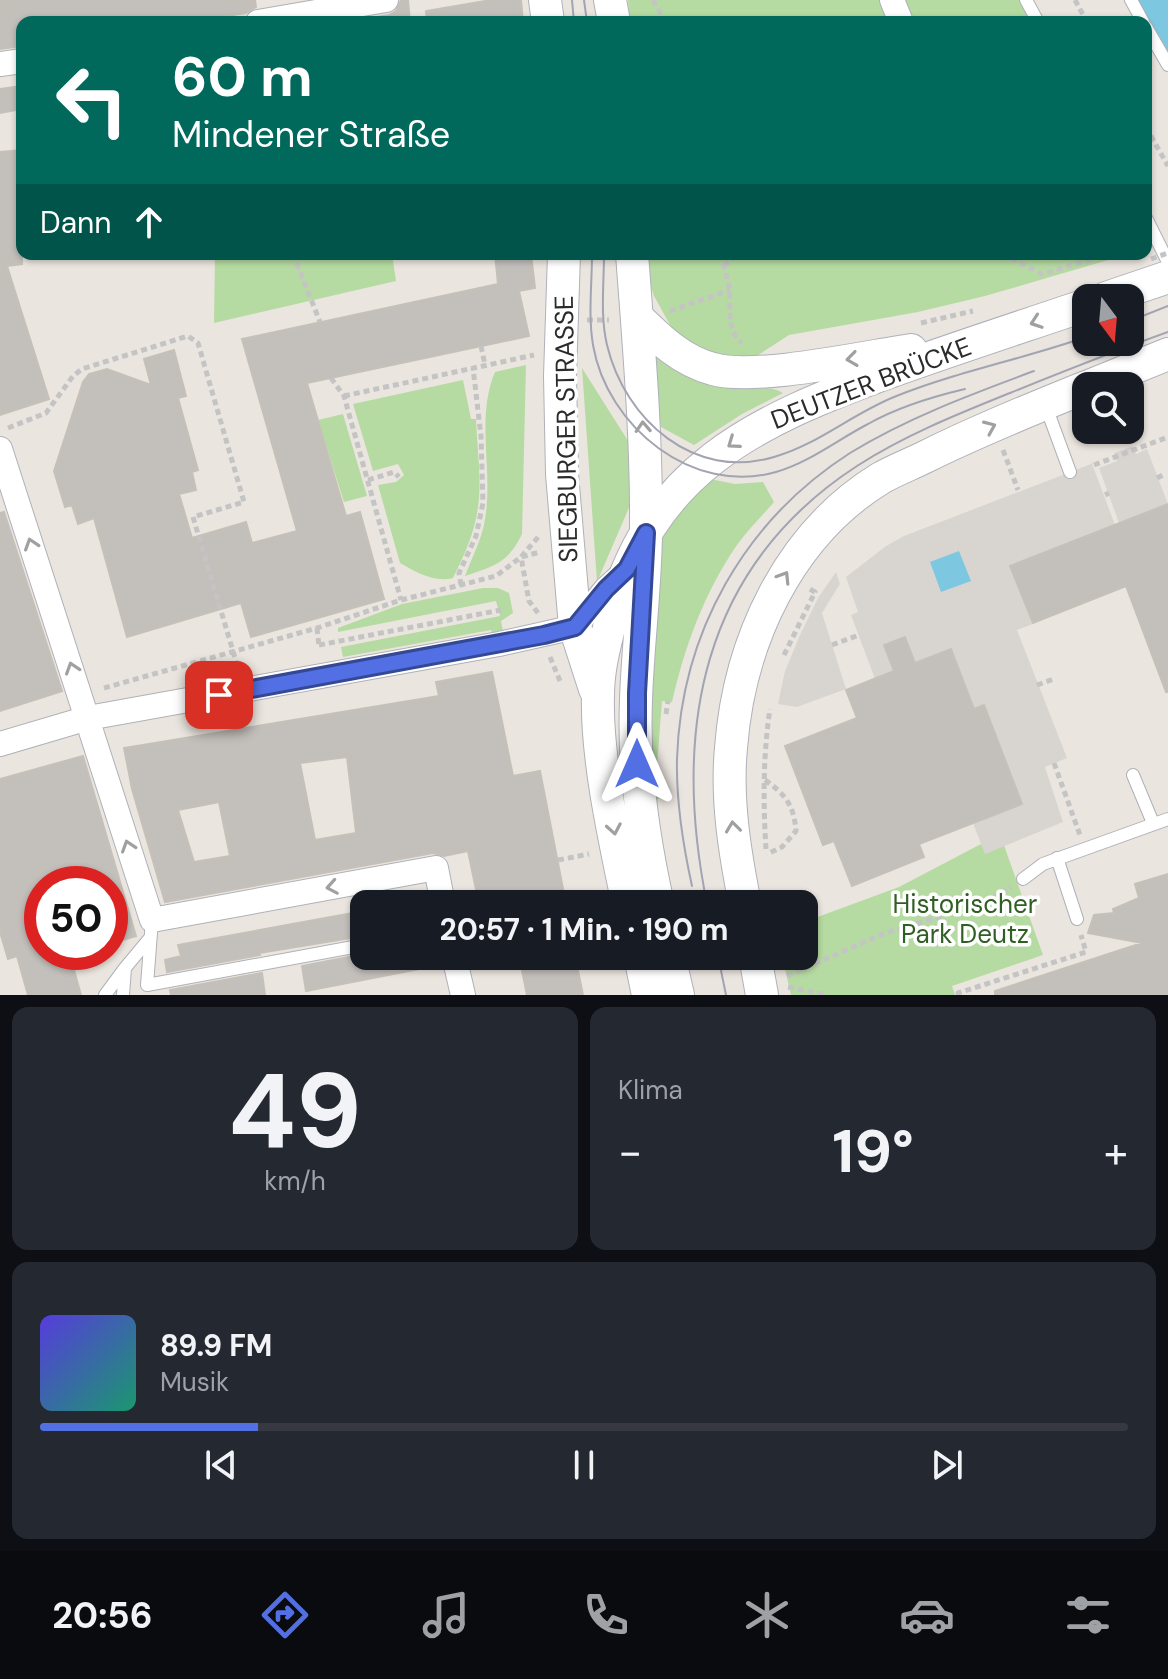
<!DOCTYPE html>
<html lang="de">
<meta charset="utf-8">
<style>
body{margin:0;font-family:"DM Sans",sans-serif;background:#242831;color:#f1f3f6;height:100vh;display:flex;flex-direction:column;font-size:30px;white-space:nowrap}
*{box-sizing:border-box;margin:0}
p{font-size:26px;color:#9ea1a6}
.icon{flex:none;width:44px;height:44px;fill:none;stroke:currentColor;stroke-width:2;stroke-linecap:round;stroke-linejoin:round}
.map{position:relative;height:995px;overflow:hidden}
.side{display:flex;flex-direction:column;gap:12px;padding:12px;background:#0d0f14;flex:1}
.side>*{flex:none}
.top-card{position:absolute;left:16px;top:16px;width:1136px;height:244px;border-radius:16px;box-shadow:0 2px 6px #0004;background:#00695c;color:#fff;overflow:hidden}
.needle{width:52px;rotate:164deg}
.controls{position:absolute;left:1072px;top:284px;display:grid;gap:16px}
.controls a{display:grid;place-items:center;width:72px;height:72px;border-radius:16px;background:#171b24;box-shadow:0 2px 6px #0004;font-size:40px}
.speed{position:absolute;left:24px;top:866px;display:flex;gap:16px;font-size:40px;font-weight:700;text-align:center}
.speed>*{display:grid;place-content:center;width:104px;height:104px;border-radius:50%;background:#171b24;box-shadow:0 2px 6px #0004;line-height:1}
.speed .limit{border:12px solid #d22;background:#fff;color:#111}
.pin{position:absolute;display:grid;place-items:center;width:68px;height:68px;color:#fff;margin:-34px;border-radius:16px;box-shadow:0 4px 12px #0006}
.me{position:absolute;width:88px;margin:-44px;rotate:0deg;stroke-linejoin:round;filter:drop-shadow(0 0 6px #0008)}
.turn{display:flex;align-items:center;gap:28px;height:168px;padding:0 24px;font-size:36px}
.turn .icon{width:104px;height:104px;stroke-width:2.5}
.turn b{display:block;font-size:56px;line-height:68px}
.then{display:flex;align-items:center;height:76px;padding:0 24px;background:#0003;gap:16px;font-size:30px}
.big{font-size:60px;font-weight:700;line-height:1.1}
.side .tile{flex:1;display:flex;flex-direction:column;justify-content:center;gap:12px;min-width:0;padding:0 28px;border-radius:16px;background:#242831}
.side .dial{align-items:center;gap:0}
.dial b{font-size:104px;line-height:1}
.song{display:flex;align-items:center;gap:24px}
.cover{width:96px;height:96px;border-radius:12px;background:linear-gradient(135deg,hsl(250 70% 55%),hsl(160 70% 35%))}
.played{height:8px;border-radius:4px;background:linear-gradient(90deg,#526fe4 20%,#363941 20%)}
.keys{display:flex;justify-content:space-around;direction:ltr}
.heat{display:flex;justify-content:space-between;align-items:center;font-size:44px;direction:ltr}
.side .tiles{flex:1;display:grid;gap:12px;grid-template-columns:1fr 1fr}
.tile:last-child{grid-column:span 2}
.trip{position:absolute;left:350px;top:890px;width:468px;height:80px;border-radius:16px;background:#171b24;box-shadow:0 2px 6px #0004;font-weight:700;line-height:80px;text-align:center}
.menu{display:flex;height:128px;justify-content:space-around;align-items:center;background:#090b0e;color:#9ea1a6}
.menu .icon{width:56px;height:56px}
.menu .current{color:#526fe4}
.menu b{font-size:36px;color:#f1f3f6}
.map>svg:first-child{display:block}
.green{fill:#b6dba2}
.plaza{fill:#d8d5d1}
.water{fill:#7ec7e0}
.building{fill:#c3bfbb;stroke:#c6c1b8;stroke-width:2;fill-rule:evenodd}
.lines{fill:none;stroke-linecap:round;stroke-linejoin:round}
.lane-casing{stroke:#afb1b9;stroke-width:14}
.street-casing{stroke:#afb1b9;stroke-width:26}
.secondary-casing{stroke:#afb1b9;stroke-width:34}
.path{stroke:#c4c4c4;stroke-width:5;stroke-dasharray:6 4;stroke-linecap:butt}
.lane{stroke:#fff;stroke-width:12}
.street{stroke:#fff;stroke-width:24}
.secondary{stroke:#fff;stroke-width:32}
.tram{stroke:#a2a4b2;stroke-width:2}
.path-bridge{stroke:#c4c4c4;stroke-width:5;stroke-dasharray:6 4;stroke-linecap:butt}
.oneway{stroke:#a0a0a0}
.route-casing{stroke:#354894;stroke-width:20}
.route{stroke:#526fe4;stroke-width:14}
.labels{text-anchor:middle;stroke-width:7;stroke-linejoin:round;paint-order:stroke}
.street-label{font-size:26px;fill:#2b2b2b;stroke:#fff}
.park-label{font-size:26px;fill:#305f23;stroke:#fff}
</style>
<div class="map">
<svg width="1168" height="995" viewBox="0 0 1168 995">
<rect width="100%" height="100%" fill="#ebe5df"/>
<path class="green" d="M628,0H1026L1038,22H630Z
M215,254H392L396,281L214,323Z
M645,254H1129L985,296L918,312L789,335L752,359L729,358L701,351L675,334L654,296L647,274Z
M651,354C677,371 709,383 740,388C755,391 769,384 783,393L742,414L694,445L661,427Z
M526,365L522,534C508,563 495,566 465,576C471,560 479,544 483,529C496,477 474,422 495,372Z
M582,368L630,444L631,503L597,582Z
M463,380L471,419H476C477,448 482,479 478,507C475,532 464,556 453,578C434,583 416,572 400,563L378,485L396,482L404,475L398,464L373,471L353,404Z
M343,414L367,496L344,502L318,420Z
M710,479L735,484L763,482L774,502C762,516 748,530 737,545C704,593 685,646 672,702L662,701L657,765L659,799H653L650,735L660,536L684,505Z
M483,588H498L509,593L513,613L501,621L504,637L494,639L491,630L343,657L341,647L500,616L496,601L338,632V628L402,604Z
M1000,834L1043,955L952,986L955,995H791L782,956H804V922L899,887Z"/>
<path class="plaza" d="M1133,446L1136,454L1147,449L1168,504L1119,523L1099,468L1117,461L1114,453Z
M1091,461L1115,525L1010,566L1033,624L1017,630L1067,758L1045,767L1063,822L985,854L973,823L1022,803L984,705L965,712L971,700L951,649L915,663L905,637L884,645L894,671L875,679L851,615L858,612L846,577L886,546L904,536L1091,464Z
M836,572L840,584L822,613L846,689L797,707L778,704L785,671L800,635L818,598Z"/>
<path class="water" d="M1131,0H1168V65Z
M959,551L971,581L941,592L930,562Z"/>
<path class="building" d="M0,0H255L256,7L246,13L187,22H22V46L0,49Z
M401,0H408L410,22H347L389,15L396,11Z
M491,0H521L523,22H427L426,11Z
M22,86V109L0,113V89Z
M22,150V264L7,266L49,399L0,415V152Z
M495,254H531L535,288L519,291L529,336L307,383L346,516L360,512L384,599L251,637L241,603L127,637L94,518L78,524L72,505L65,507L54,471L83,382L89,374L107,369L151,385L144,359L174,350L186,396L178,398L198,470L192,472L196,490L179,494L192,538L246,522L252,543L297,531L242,339L498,284Z
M1168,504V692H1166L1126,586L1033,623L1010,566Z
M4,512L62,691L0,711V513Z
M905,637L915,663L951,649L974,709L984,705L1022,804L919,844L924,857L852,886L834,841L823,845L785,746L857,718L846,690L894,671L884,645Z
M492,672L513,776L540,771L566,904H479L468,851L444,856L433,853L165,902L132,789L124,748L439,696L436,682ZM347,757L356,833L315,840L300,763ZM219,802L230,856L194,862L178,810Z
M83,756L136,936L116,942L110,922V884H42V952H69L81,995H28L17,956L8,959L0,932V779Z
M1168,874V995H995V991L1142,943L1088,933L1094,915L1114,913L1113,909L1139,898L1135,884Z
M364,911V936L259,953L260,955L167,972L165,960L181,956L178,945Z
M364,954V958L434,956L435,966L306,991L302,966Z
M519,956H575L583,995H527Z
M262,973L265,995H171L170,990Z"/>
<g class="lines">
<g class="lane-casing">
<path id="lane" d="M1026,0L1038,22
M1131,0L1143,22
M1146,27L1168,65
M1146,218L1168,262
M1045,404L1070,472
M1133,775L1153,823
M1057,858L1077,919
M1023,879L1043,864L1168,819
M152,920L147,985L364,945
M105,995L125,968
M123,995L125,968L150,938"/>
</g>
<g class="street-casing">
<path id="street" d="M892,0L901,22
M258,22L386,0
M0,64L22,61
M0,449L152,920L436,868L443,904
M0,744L88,718L499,644L575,627L606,589L626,571
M454,956L463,995"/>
</g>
<g class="secondary-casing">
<path id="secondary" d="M545,0L548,22
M610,0L614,22
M564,254L560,376L562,474L575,627L595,689
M632,254C639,347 647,441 646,534C645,611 631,689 637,765C640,812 648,859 658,904
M1106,298L1168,277
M637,317C659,339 682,361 713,369C755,381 864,357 911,350
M1089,386L1168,354
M628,904C615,842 596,757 598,695C598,671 604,647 610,624C647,469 755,421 892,371C956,348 1021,327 1086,305
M745,904C735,853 726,800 731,748C739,642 788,535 881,478C895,470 911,464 925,457C977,431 1032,409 1086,387
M640,956L648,995
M669,956L678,995
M755,956L762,995"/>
</g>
<path class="path" d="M653,0L666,22
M1075,0L1087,22
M1146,127L1168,166
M293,254L320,322
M720,254C724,265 727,276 729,287C732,305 725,330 742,343
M1002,254L1042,274L1110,254
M724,266L738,254
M670,311L730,290
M587,320H609
M921,323L973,311
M481,346L485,365
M331,378L344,396L401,600
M344,396L534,355
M8,428L46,413L73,376L82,369L188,336L198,343L244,502L193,517L238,668
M1003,450L1018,490
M1094,465L1168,437
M1157,478L1163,475
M368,480L394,472L399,477
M1105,495L1109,493
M461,585L459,573L476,536L483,503L481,436L473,368
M538,613L529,601L521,557L539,536
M317,628L319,646
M319,645L501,610
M832,645L859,635
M784,655L815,592L808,588
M550,657L560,681
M1037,685L1054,679
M104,688L317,628L401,600L496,576L521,557L540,552
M666,714L668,701
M1054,763L1080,835
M765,780C785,794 794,805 796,831L782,847L767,854
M766,849C763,803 763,755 770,709
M558,860L589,854
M787,976L883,934L984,903L1011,887
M788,987L826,995
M959,995L958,993L1086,952L1081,935"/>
<use href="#lane" class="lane"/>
<use href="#street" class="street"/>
<use href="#secondary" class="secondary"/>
<path class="tram" d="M572,0L574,22
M584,0L587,22
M592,254C592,284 588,315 593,345C607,427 693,496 776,472C810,462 837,440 868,424C898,407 931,397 965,389
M604,254C604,284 600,316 607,345C625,420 694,481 774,457C817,445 852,414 894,397C956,372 1023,359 1086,337
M1130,321L1168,306
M692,886C683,845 676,801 677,759C681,633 744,521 850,453C907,418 972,394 1034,371
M707,904C672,731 700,568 857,466C905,435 958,414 1010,393C1062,372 1115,351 1168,332
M718,956L726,995"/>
<path class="path-bridge" d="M1151,259L1168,253"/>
</g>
<defs><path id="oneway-chevron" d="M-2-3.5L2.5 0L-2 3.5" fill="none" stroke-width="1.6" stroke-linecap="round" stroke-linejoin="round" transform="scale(2)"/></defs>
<g class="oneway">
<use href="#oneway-chevron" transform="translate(1036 322) rotate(161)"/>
<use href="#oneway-chevron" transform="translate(852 359) rotate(172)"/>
<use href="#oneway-chevron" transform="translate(643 427) rotate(-93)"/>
<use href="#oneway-chevron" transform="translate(990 427) rotate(-23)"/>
<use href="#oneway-chevron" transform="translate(733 443) rotate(145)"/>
<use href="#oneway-chevron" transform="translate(31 544) rotate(-108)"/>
<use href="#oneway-chevron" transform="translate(784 577) rotate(-58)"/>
<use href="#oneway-chevron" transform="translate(72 668) rotate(-108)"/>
<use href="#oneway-chevron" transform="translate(733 827) rotate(-97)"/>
<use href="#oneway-chevron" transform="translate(614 829) rotate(80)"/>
<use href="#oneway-chevron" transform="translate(128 846) rotate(-108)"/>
<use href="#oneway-chevron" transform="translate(332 887) rotate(170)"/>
</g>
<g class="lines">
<g class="route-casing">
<path id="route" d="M219,695L544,635L575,627L606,589L627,569L646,533L637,693V764"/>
</g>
<use href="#route" class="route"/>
</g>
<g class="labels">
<g class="street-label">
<text transform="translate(871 383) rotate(-21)" y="9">DEUTZER BRÜCKE</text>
<text transform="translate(566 429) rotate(-91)" y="9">SIEGBURGER STRASSE</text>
</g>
<g class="park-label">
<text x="965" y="913">Historischer<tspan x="965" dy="30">Park Deutz</tspan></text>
</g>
</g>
</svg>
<div class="controls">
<a><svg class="needle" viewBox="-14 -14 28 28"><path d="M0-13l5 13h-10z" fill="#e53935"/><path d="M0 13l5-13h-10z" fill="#9ea1a6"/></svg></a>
<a><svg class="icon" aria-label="search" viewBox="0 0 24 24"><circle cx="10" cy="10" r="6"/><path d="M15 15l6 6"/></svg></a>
</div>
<div class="speed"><div class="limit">50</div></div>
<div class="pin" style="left:219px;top:695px;background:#d93025"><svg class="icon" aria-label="arrive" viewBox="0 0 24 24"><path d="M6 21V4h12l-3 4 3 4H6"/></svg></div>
<svg class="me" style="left:637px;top:764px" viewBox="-20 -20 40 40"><path d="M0-17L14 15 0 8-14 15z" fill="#526fe4" stroke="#fff" stroke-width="4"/></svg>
<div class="trip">20:57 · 1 Min. · 190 m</div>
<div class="top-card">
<div class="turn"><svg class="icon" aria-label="left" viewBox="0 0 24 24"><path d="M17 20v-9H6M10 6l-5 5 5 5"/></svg><div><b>60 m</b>Mindener Straße</div></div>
<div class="then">Dann<svg class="icon" aria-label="ahead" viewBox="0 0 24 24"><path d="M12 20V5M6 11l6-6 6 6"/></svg></div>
</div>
</div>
<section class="side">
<div class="tiles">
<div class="tile dial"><b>49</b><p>km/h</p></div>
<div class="tile"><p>Klima</p>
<div class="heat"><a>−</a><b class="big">19°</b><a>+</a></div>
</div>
<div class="tile">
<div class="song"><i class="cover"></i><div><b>89.9 FM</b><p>Musik</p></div></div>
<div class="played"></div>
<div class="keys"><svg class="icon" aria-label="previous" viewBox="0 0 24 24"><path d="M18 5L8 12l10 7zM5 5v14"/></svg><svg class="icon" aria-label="pause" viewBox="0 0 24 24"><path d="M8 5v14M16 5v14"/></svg><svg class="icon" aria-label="next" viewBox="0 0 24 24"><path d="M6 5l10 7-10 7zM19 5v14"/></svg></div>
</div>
</div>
</section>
<nav class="menu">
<b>20:56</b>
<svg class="icon current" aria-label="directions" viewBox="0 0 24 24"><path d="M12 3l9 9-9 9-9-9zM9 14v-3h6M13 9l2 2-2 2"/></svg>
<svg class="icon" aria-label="music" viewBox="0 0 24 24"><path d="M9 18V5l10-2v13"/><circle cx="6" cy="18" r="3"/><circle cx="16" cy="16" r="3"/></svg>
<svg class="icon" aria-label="phone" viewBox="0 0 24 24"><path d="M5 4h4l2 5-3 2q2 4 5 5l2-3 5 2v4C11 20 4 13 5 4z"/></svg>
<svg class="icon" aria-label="climate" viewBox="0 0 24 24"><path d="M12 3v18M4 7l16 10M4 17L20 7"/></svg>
<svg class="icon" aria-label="car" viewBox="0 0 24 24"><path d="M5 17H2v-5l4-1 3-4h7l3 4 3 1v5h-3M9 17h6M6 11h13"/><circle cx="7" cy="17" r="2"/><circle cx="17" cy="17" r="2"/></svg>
<svg class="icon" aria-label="filters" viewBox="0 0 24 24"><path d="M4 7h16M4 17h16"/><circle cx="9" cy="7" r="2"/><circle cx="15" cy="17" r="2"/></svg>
</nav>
